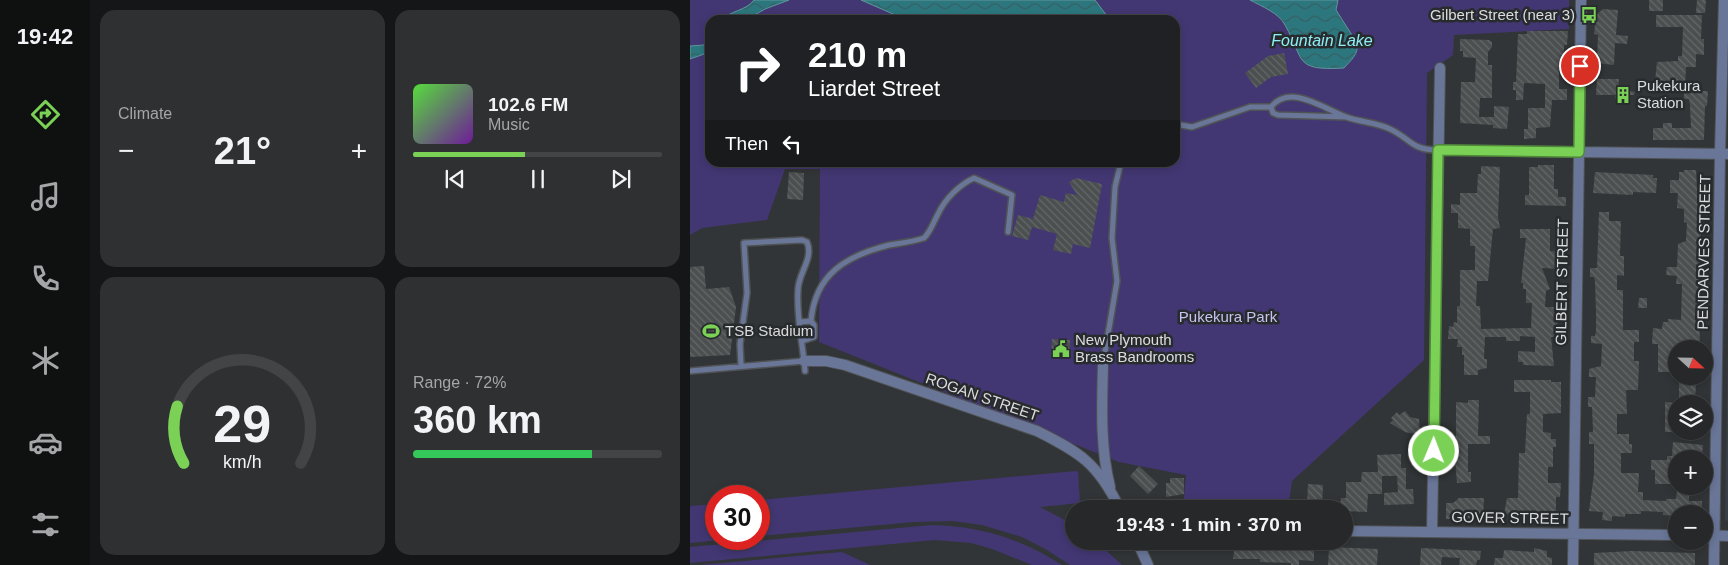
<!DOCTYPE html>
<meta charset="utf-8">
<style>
body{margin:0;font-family:Helvetica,sans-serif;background:#2e3031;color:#f1f3f6;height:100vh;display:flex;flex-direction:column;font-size:19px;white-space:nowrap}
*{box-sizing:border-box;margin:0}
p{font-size:16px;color:#a4a6a8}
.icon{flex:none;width:28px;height:28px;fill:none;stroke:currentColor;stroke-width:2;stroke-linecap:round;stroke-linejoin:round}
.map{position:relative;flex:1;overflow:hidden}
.details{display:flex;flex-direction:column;gap:10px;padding:10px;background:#151617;width:600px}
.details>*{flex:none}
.hud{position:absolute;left:15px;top:15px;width:475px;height:152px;border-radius:15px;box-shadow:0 2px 8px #0003,0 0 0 1px #424446;background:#202124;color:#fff;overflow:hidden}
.needle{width:32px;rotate:112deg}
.tools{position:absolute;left:978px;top:340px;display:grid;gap:10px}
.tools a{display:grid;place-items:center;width:45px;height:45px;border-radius:50%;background:#262829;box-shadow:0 2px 8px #0003,0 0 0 1px #424446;font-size:25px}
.speed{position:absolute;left:15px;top:485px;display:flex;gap:10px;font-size:25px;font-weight:700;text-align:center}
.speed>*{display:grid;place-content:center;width:65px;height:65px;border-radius:50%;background:#262829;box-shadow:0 2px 8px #0003,0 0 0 1px #424446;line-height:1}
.speed .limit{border:8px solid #d22;background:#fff;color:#111}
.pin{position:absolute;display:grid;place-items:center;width:42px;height:42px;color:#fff;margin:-21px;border:2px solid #fff;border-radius:50%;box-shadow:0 1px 5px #0007}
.me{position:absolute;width:55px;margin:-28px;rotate:1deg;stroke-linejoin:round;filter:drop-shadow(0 0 4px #0008)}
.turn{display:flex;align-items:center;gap:18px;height:105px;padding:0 20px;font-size:22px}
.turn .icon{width:65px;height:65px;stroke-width:2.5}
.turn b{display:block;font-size:35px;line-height:42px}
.then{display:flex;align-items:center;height:48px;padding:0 20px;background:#0003;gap:10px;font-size:19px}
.big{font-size:38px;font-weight:800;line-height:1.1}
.details .widget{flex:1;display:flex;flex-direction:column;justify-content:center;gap:8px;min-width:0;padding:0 18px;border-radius:15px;background:#2e3031}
.details .dial{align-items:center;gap:0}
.dial svg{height:130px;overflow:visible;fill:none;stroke:#424446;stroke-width:7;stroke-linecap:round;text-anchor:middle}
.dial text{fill:#f1f3f6;stroke:none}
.song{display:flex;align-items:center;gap:15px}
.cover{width:60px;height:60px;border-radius:8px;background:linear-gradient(135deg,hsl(110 70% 55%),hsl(280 70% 35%))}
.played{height:5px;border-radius:2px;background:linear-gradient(90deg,#7ad156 45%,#424446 45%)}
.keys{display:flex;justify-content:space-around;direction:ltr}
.heat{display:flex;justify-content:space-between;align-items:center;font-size:28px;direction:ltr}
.charge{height:8px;border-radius:4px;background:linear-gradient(90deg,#34c759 72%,#424446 0)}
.details .tiles{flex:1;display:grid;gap:10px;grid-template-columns:repeat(2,1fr)}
.trip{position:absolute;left:375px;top:500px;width:288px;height:50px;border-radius:25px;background:#262829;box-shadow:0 2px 8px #0003,0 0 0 1px #424446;font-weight:800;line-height:50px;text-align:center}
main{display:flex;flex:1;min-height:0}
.tab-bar{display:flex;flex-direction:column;width:90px;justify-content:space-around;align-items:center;background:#0f1010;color:#a4a6a8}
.tab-bar .icon{width:35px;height:35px}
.tab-bar .current{color:#7ad156}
.tab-bar b{font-size:22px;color:#f1f3f6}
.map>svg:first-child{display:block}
.built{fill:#383f46}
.park{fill:#433773;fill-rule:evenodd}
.water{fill:url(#water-waves);stroke:#60959b}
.building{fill:url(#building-back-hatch)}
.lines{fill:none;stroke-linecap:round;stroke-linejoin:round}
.service-casing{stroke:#505355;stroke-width:8}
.minor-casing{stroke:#505355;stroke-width:12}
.tertiary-casing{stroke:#505355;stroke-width:12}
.service{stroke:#697698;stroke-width:5}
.minor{stroke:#697698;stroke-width:10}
.tertiary{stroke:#697698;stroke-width:10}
.route-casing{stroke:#4f8838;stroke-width:12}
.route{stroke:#7ad156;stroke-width:9}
.labels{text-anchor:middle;stroke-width:5;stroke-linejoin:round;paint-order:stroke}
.poi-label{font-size:15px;fill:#dbdcde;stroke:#282b2d;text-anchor:start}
.street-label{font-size:15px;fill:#dbdcde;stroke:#282b2d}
.park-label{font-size:15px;fill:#c7c2ee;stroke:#282b2d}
.water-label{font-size:16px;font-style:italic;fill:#8eeef6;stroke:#282b2d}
</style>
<main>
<nav class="tab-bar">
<b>19:42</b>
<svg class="icon current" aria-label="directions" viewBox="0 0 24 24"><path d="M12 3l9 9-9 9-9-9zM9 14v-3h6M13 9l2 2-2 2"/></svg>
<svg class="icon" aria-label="music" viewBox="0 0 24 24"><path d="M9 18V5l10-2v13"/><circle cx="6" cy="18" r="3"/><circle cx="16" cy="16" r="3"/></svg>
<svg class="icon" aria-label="phone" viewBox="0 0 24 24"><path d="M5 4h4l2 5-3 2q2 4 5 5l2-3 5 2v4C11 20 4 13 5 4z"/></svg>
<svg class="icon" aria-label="climate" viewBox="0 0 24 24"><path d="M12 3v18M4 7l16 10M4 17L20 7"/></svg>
<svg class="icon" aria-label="car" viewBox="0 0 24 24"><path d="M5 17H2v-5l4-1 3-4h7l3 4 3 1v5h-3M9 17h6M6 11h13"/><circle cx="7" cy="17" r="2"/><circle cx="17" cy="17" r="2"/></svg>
<svg class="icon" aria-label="filters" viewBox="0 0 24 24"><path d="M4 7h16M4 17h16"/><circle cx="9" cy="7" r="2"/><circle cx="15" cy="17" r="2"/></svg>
</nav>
<section class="details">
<div class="tiles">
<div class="widget"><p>Climate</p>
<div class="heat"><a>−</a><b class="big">21°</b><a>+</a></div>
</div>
<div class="widget">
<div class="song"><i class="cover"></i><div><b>102.6 FM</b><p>Music</p></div></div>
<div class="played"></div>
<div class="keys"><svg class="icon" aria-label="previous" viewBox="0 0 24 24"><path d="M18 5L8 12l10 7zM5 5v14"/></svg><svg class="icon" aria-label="pause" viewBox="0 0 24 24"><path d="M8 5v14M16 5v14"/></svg><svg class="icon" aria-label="next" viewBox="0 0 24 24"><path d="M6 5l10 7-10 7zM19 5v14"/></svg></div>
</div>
<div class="widget dial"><svg viewBox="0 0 100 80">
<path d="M14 69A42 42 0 1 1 86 69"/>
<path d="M14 69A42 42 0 0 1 10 34" stroke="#7ad156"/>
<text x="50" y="56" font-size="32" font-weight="700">29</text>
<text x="50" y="72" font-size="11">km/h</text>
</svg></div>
<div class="widget"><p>Range · 72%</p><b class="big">360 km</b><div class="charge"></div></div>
</div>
</section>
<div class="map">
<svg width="1038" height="565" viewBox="0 0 1038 565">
<defs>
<pattern id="water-waves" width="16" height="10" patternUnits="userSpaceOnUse" patternTransform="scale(1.25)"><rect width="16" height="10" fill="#2c777e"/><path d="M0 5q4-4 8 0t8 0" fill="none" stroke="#365f63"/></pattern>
<pattern id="building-back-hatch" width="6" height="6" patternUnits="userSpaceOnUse" patternTransform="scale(1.25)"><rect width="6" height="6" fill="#4b4f50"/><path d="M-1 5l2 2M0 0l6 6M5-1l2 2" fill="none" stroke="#646869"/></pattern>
</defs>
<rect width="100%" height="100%" fill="#323537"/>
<path class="built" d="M1038,351V521L1035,520Z"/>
<path class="park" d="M0,0H879V29L764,35L763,55L737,73L734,360L602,481L598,509H493L496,475L429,462L129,342L130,169H95L77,220L12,228L0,235ZM20,20H485V162H20Z
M386,471L388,472L390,503L350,507L384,525V541H406L432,565H380L357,550L332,537L292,525L263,521L224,522L69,536V500Z
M26,504V539H41L0,543V506Z
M242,525C289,526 333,539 372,565H342L302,549L281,543L245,540L0,563V547Z
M152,552L180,565H10Z"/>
<path class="water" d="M64,0H99L75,9L56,20H32C41,10 56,11 64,0Z
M171,0H405L420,20H211L203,14Z
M560,0H648L646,10L667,43C669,54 661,60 654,68C603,71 615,60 595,25C589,13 571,6 560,0Z
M20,32V52L0,59V46L14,45Z"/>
<path class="building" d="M959,0H973V11H959Z
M1007,0H1016L1015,13H1006Z
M913,9L928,10L926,35L938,36L937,44L925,43L924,65L907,63L908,35L904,34L906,15Z
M966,15H1012L1011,39H1014V55L1006,54V67H996L995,87H1003V91H1018L1017,106H1015L1014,140H963V128H973V123H982V128H1001L1000,105L999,99H994V92L964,91L967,62L988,61V56H992L993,27H966Z
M837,31H878L877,45H874V64H869V89H877V100H862L860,127L846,128V138L834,139V129H838V108H855V84L834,83L833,100H826V90H823V82H826L828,34H837Z
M770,39L799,40L802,42V47L798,52V65H802V98H790L789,117H804V106L819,107L817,129L803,128V125L770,123L771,82H785L786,58L773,57V51H770Z
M594,53L598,74L581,77L566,88L555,73L578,56Z
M907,79H929L928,88L945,92L944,95H940L939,101L925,98L926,95H906Z
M848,165H864V189H868V197H876V206L835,205V195H839V167H848Z
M791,166L810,167L808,217L810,228L803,229L798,281H787L786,306H790L791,329L841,328L842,303H836V289H833V283H831L836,238H830V229H860V251L873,252L869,269L852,268L860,289L856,291L855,307H866L868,329H872V337H861L864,366L833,365V362H828V351L845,352V337L830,336V341H816V337H795L794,359H797V368L788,370V375H774V355H772V347H767L768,339H758L759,326L763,327L764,322L767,323V306H770V270H785V246H780V229L768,228V213H761V204L770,205V193H787L788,174H791Z
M994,170H1006L1008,212H1012L1008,294L1010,342H1003V349H986V372H968V344H962L963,328L972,329L973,322H978V319L991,320L992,284H986L987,276L976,275L977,267H987L988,244L996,241L997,223L994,222V209L987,208L988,193H980V180H989V172H994Z
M99,172L114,173L113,200L97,199Z
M905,172L963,175V178H967L966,193L943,192V195L903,193Z
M386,178L412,184L400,248L383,244L381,254L363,250L367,234L342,227L338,240L322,236L328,215L343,219L350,195L374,202L376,193L387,195L379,182Z
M909,212H919V221H931L930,256H934V276L927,275V290H933V330H949V342H944V361H949L948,390H936L937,414H927V434H939V444H942V453H931V473H949L948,492H953V500L976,501V499H986L987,490L999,491V501H1012V514H986V516L973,515V512L951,511V514H935V517L922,516V521L912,520L913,512L899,511L904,474V444H899V432H903L902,407H898V397H905L906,377H899V369L911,366L912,344L901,343V336H905L906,331V313L905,282L904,277H900V268H907Z
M14,266L16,289L39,287L46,307L40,355L0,357V267Z
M949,298H957V308H948Z
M362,339L380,340V358H361Z
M989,376H1001V383H1006L1005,404H989Z
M824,380H861V382H871V413L853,414V432L861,433V439H866V447H863V467H858V483H871L870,497H866V515L814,514L817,498H828L829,453H835L837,414H840V392H824Z
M778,400H789L788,436H800V444H778V472H781V482L767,483L765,460L759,461V450H766V402L778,403Z
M975,402L986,403V432H975Z
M715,411L720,417L729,419L730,435L715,432L700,423L703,420L701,418L707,412L709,415Z
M983,442L1013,445L1012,454L1003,453V459H986V484H965V470H961V460H977V456H982Z
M711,454V468H716V489H723L724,504L694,505V493L708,492L707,476H692V494H678L677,512L654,511V509H650L651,498H656V482H671L672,472H688L687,455Z
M449,466L468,484L458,494L440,476Z
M480,478H494V494L476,497V483H480Z
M618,484L633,485L632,506H617Z
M769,498H794L793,518L756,519V503H763Z
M545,544L621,546V551H624V561L609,560V565H601V563L570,562V559H543Z
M639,547L688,549L687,565H638Z
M731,548L791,551L790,560H787L786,565H769L770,558L752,557L751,565H730Z
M844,548L857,551V557L862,558V565H804L805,558H813L814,550L844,552Z
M942,551L1005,553V565H904V553Z"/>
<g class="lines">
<g class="service-casing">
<path id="service" d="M657,117L588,115L583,113L581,107C601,82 637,111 659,118C672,122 688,123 700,129C721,139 721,150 748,150
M485,124L502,127L560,107H581
M110,322L121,321C125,274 156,256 199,245C211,243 222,242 234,238C241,231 243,223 248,214C255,199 269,185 284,178L322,195L318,232
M112,341L124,337V325L121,321
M413,364L427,281L422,238L425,187L431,162
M51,365L50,344L57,293L54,243L112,240L117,242C124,259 108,273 108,290C106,317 113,344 115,371
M0,371L114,361"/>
</g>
<g class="minor-casing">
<path id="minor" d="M748,150L889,152L883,565
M413,364C412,405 410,447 420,487
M654,531L986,535
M742,532L750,68
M1014,535L1038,536
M1024,565L1030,154"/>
</g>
<g class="tertiary-casing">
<path id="tertiary" d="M891,0L889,152L1038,154
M1030,154L1034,0
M114,361H136L155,365L347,431C391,453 408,464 430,509
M447,541L458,565"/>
</g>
<use href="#service" class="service"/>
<use href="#minor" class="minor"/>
<use href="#tertiary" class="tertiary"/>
</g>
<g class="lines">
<g class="route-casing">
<path id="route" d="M744,451L748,150L889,152L890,66"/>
</g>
<use href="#route" class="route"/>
</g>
<defs>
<g id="bus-bare" transform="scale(1.35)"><path d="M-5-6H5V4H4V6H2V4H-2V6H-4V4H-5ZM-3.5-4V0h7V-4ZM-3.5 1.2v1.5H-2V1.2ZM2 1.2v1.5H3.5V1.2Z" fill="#7ad156" stroke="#282b2d" stroke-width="2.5" paint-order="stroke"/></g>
<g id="building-bare" transform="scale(1.35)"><path d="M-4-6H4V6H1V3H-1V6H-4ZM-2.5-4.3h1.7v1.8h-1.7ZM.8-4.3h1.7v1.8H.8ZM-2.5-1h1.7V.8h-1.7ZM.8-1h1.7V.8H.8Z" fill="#7ad156" stroke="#282b2d" stroke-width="2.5" paint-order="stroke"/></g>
<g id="stadium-bare" transform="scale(1.35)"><path d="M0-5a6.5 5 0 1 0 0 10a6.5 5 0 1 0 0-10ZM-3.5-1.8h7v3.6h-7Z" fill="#7ad156" stroke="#282b2d" stroke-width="2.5" paint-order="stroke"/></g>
<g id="civic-bare" transform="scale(1.35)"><path d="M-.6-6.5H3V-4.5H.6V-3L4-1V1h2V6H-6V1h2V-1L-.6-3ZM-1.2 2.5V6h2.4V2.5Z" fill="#7ad156" stroke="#282b2d" stroke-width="2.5" paint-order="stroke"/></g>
</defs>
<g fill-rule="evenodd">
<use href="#bus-bare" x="899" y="15"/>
<use href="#building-bare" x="933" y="95"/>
<use href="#stadium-bare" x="21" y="331"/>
<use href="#civic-bare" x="371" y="349"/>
</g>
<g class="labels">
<g class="poi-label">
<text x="885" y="20" text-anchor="end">Gilbert Street (near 3)</text>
<text x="947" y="91">Pukekura<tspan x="947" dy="17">Station</tspan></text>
<text x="35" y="336">TSB Stadium</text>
<text x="385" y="345">New Plymouth<tspan x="385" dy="17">Brass Bandrooms</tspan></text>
</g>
<g class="street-label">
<text transform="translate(1014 252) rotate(-89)" y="5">PENDARVES STREET</text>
<text transform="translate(872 282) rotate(-89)" y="5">GILBERT STREET</text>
<text transform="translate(292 397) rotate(19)" y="5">ROGAN STREET</text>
<text transform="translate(820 518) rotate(1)" y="5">GOVER STREET</text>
</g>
<g class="park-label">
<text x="538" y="322">Pukekura Park</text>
</g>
<g class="water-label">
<text x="632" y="46">Fountain Lake</text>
</g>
</g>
</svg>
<div class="tools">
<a><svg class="needle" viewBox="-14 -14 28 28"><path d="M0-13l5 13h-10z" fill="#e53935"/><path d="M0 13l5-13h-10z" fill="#a4a6a8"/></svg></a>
<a><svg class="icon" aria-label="layers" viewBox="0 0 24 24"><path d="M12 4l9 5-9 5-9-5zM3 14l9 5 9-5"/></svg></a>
<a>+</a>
<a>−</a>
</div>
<div class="speed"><div class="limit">30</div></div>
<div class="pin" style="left:890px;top:66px;background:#d93025"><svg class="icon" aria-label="arrive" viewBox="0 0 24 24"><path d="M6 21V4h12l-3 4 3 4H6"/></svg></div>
<svg class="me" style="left:744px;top:451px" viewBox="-20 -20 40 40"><circle r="17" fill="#7ad156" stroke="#fff" stroke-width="3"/><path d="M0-11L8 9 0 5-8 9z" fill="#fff"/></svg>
<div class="trip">19:43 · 1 min · 370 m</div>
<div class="hud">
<div class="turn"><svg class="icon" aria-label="right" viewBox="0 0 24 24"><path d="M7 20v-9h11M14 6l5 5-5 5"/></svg><div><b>210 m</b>Liardet Street</div></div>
<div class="then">Then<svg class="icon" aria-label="left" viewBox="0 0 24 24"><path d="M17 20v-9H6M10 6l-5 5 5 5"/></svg></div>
</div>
</div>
</main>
